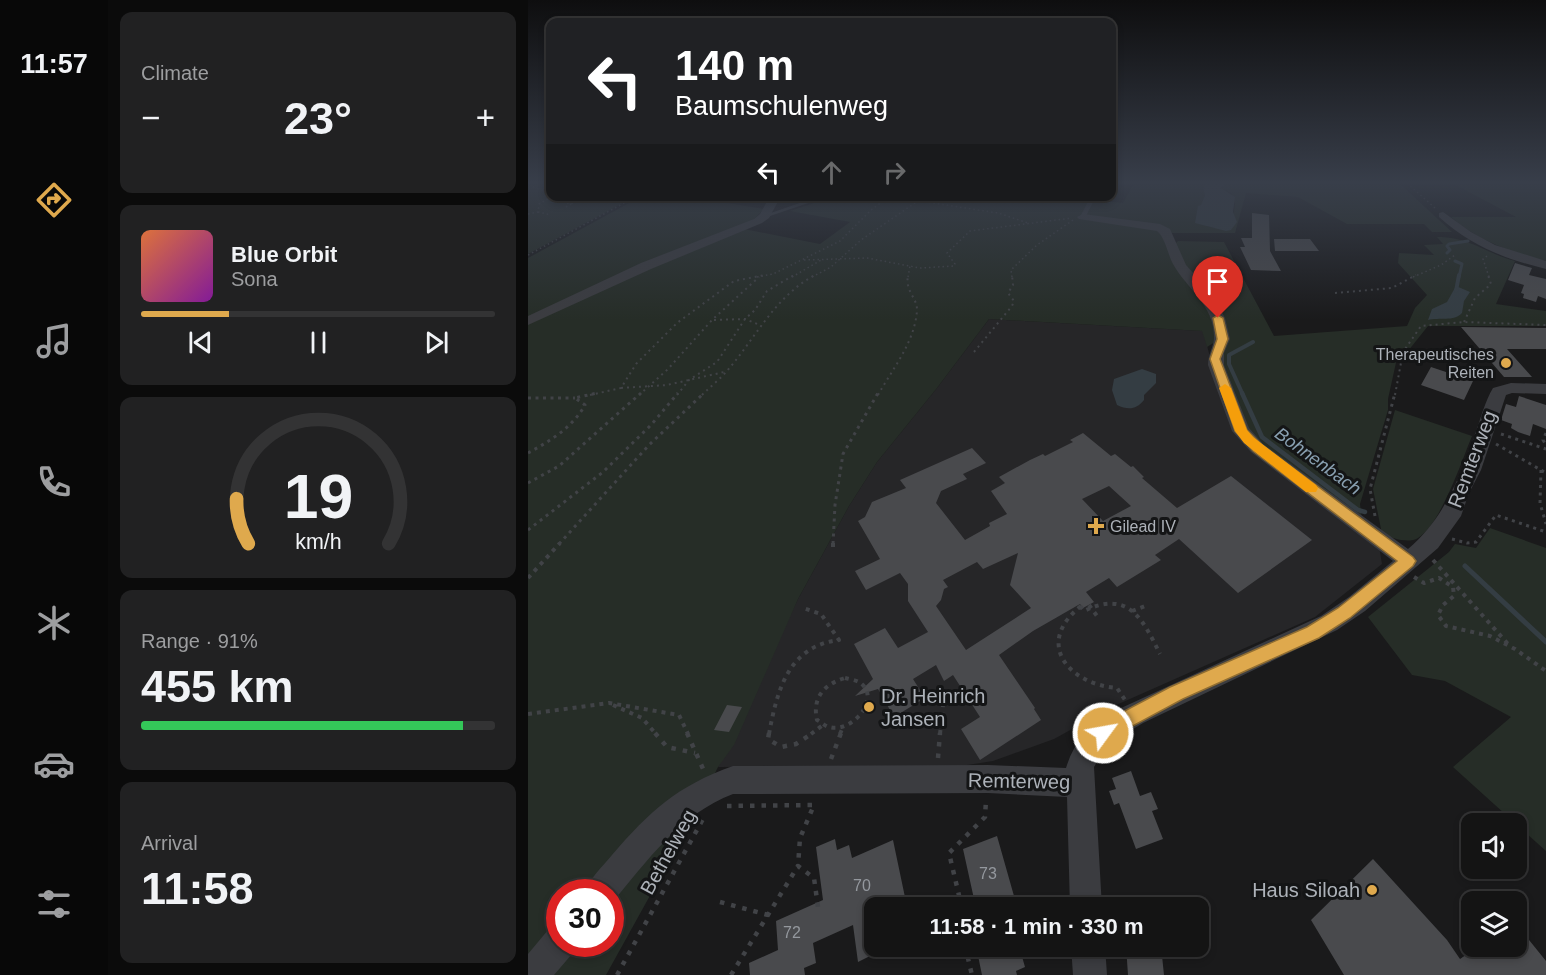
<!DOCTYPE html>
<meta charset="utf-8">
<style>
body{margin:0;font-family:Arial,sans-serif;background:#212122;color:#f1f3f6;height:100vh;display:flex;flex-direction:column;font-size:22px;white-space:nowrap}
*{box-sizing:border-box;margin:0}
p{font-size:20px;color:#9d9ea0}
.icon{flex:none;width:33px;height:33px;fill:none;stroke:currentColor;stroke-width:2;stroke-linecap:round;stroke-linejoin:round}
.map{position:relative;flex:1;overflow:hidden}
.drawer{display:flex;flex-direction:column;gap:12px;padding:12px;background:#0b0b0b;width:420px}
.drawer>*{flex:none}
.hud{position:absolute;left:18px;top:18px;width:570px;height:183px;border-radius:12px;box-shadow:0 3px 9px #0003,0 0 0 2px #333334;background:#202124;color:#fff;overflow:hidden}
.fabs{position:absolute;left:933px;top:813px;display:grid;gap:12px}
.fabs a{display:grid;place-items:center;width:66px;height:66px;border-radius:12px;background:#141414;box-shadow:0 3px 9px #0003,0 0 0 2px #333334;font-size:30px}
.speed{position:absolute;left:18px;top:879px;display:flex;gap:12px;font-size:30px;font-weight:700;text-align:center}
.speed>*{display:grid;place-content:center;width:78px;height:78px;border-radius:50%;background:#141414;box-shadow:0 3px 9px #0003,0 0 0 2px #333334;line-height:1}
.speed .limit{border:9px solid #d22;background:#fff;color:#111}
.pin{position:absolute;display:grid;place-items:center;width:51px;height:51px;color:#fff;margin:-62px -26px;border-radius:50% 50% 50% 0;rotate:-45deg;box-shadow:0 0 6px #0007}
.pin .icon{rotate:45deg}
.me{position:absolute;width:66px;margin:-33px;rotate:58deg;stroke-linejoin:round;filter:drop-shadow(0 0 4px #0008)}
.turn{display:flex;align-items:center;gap:21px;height:126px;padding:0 30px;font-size:27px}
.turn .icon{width:78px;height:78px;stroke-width:2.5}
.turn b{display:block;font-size:42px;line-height:51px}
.lanes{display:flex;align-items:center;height:57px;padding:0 30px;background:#0003;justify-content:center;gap:30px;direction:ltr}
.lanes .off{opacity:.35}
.big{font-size:45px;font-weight:800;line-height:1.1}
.drawer .card{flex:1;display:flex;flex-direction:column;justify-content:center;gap:9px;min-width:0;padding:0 21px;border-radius:12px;background:#212122}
.drawer .dial{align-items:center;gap:0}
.dial svg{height:156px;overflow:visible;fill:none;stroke:#333334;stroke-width:7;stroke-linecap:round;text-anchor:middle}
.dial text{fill:#f1f3f6;stroke:none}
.song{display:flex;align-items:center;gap:18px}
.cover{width:72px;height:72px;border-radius:9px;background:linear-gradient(135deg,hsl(20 70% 55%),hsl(290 70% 35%))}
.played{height:6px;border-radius:3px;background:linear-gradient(90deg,#dfa94d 25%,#333334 25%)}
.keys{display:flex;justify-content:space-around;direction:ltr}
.heat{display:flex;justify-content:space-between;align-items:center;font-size:33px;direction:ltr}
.charge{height:9px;border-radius:4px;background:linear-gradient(90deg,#34c759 91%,#333334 0)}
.trip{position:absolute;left:336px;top:897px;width:345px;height:60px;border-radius:12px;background:#141414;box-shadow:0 3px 9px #0003,0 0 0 2px #333334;font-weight:800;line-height:60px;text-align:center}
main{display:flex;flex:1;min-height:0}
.tab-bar{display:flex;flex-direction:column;width:108px;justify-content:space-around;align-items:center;background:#080808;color:#9d9ea0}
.tab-bar .icon{width:42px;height:42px}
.tab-bar .selected{color:#dfa94d}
.tab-bar b{font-size:27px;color:#f1f3f6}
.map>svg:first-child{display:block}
.built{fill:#262628}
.green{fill:#262d27;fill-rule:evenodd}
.water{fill:#343d43}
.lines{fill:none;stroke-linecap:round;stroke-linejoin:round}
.stream-far3{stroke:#343d43;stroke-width:3}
.stream-far2{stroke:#343d43;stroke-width:4}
.stream-far1{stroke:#343d43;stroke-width:4.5}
.stream{stroke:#343d43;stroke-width:5}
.building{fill:#494a4d;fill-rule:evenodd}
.path-far4{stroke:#414347;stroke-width:1.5;stroke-dasharray:1.5 3;stroke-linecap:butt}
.path-far3{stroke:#414347;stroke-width:2;stroke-dasharray:2 4;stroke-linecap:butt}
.path-far2{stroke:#414347;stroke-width:3;stroke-dasharray:3 4.5;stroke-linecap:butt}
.path-far1{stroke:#414347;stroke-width:4;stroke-dasharray:4 5;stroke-linecap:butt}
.path{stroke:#414347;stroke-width:4.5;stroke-dasharray:4.5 7;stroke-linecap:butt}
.service{fill:#3b3c40;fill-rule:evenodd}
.minor{fill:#3b3c40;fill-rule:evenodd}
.route{fill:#dfa94d;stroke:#916e32;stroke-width:1.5}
.slow{fill:#f59e0b}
.poi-dot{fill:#dfa94d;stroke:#141516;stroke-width:2}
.labels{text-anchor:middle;stroke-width:6;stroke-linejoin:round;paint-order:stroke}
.poi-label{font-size:16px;fill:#adb2b9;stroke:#141516;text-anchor:end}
.near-number-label{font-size:16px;fill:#94989e}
.water-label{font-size:18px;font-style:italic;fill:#889fb0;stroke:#141516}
.near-street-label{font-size:20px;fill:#adb2b9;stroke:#141516}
.near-poi-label{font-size:20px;fill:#adb2b9;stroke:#141516;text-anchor:start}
</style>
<main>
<nav class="tab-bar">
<b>11:57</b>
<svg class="icon selected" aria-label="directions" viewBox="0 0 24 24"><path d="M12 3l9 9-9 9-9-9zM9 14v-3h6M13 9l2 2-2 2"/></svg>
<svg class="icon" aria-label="music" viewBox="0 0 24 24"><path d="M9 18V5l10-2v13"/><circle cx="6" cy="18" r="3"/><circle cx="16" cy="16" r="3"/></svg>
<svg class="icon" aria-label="phone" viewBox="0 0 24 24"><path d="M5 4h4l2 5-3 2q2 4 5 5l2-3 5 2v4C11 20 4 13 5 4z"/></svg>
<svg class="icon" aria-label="climate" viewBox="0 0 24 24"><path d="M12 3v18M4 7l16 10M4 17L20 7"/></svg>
<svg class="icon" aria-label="car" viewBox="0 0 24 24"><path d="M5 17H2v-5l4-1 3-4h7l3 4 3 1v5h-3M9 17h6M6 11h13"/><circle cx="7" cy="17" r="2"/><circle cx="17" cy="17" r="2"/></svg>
<svg class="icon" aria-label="filters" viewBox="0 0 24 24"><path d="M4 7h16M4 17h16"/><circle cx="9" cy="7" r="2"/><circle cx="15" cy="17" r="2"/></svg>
</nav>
<section class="drawer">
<div class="card"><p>Climate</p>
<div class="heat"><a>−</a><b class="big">23°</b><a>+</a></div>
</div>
<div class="card">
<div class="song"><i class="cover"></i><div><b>Blue Orbit</b><p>Sona</p></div></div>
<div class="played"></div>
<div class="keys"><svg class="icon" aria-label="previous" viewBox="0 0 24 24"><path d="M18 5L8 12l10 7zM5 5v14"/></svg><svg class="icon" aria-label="pause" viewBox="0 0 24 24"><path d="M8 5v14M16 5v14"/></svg><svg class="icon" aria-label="next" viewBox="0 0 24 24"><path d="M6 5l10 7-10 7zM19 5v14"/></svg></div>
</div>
<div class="card dial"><svg viewBox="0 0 100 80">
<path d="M14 69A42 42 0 1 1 86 69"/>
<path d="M14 69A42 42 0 0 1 8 46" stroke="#dfa94d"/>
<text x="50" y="56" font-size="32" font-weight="700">19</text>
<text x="50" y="72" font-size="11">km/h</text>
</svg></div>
<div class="card"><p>Range · 91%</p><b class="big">455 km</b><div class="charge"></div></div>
<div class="card"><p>Arrival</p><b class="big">11:58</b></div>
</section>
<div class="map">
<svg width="1018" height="975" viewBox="0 0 1018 975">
<rect width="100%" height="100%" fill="#1a1a1b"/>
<path class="built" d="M461,319L675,331L684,364L851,546L854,564L787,617L586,706L526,739L465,761L433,766L190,767L270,599L321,506L349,462L409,388Z"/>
<path class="green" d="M0,183H22V196L106,197L0,254Z
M606,183H678L675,188L677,195L673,206L679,226L687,228L708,220L705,217L707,204L704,194L693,188L699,183H871L924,232H904L896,224H819L770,197L718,193L707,233H644L635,226L630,229L670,289L689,332L687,342L679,347L674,331L461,319L409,388L349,462L321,506L270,599L206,745L190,767L165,818L78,975H0V258L114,196L208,197L200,203L236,209L216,229L292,244L322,222L262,211L304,197L568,196L566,200L595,203ZM32,892H82V944H32Z
M924,183H1018V261C984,253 949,240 923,217H988Z
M909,237C942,237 957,253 987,261L968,304L1018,311V326H900L880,351L871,349L860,399V410L832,504L834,520L732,446L718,430L691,365L698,342L645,246L650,241L696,242L746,336L879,326L887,308L899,295L870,263L871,253L906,255L896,245L915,244Z
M867,410L944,436C934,460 913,524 890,538C880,544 864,538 854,534L845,489Z
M962,528L1018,548V851L925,767L983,717L917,681L884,675L840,617L921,552L927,544L948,548Z"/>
<path class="water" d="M678,183H699L693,188L707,197L705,212L709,222L703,230L698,231L667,223L670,206L673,205L677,195L675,188Z
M928,286L942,292L936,301L934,313C926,322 911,317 900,320L904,309L919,302Z
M614,369L628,374V383L616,395V400C608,410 600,410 589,405L584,390L586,379Z"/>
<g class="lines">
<path class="stream-far3" d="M919,253L922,250L919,246L921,244L940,241
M927,261L934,264L931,277"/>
<path class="stream-far2" d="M928,291L931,275
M715,395L701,364V355L725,342"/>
<path class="stream-far1" d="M714,393L734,437L830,510L837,512"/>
<path class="stream" d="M937,566L1018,642"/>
</g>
<path class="building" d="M724,213L741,215L742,251L753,271L723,270L712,247H717L713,238H724Z
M746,239H782L791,251H747Z
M987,263L1004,268L1001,275L1018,279V299L1010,296L1008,302L995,298L996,294L993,293L996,285L980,280Z
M933,327L1018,328V349H979L1004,377H976Z
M903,367L945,381L936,400L893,385Z
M991,396L1018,405V429L1005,424L1002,436L990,432L983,428L984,424L973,420L978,404L988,407Z
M555,433L583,456L587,454L603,467L605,466L616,477L614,478L649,508L703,476L784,540L710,593L651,539L627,555L633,560L589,587L581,578L558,592L566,602L555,608L552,604L505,631L471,655L507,708L506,709L513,720L452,760L433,729L452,717L425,675L416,681L408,665L385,679L397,698L366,717L350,689L327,696L345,679L326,644L357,628L370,648L400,632L380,601V584L372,573L338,590L327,571L352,559L330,521L337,517L344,502L378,488L372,480L444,448L458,463L435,474L439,479L413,491L408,503L437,540L462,526L461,523L479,514L463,491L477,483L471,477L502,460L515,454L517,456L545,442L542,440ZM581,486L603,506L575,521L554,499ZM490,553L482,585L503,608L438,650L408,606L413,600L416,589L420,587L415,580L449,562L455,569Z
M199,705L214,707L201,732L186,730Z
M603,771L612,796L623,792L630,809L624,811L635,839L608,849L591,803L586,805L581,791L588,789L584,778Z
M469,836L486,896L479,899L481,908H448L435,849Z
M307,839L309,850L321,845L324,858L365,840L378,902L366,908H346V954L330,962L325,925L285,943L288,963L276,968L277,975H222L221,963L250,950L248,921L295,900L288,847Z
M845,859L919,940L932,959L951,946H988V924L1018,961V975H816L783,920Z
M448,946H491L497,967L488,971L489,975H454Z
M598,946H633L636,975H600Z"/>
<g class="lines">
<path class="path-far4" d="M879,183L907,208
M5,187L22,193
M5,187L12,183
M22,197L43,204L60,196
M392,201L470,213L500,223
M38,207L43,204
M10,212L23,215
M0,214L10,212L11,204L23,197
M0,255L109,196
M959,256L955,259L961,277
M276,260L339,258L392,268L426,266L427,264L419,253L442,231L544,218
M229,277L245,274L312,241L343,210L362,196
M264,277L295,259
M284,277L303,267L333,240L397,196
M380,277L382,266
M484,277L483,270L509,245L545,220
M885,277L913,265L927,255"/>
<path class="path-far3" d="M807,293L864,288L888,275
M186,320L217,319L232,325
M936,322L947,298L963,284L960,275
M446,352L484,306L486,301L480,293L485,285L484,275
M93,388L139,385L196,372
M62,395L93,388L108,364L149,323L206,281L237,275
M111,395L140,369L184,320L231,277
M149,395L161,380L189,362L217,319L227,310L239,291L266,275
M174,395C182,387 191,380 198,372C228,338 246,297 287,275
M350,395C365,368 387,342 389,310C389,297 377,292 380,275
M867,395L875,352L893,326L936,322L1018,325"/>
<path class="path-far2" d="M0,398H47
M1018,433L1015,440L1018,445
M973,434L1018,449
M968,444L1018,473
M0,453C22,441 44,428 57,405L47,398L69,393
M1013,470L1012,503L1018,524
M0,483L31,466L113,393
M847,516L842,489L867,393
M0,530L75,472L123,425L150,393
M924,539L939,543L948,542L968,515L1018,532
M31,544L121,445L176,393
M305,544L307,505L315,454L350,393"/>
<path class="path-far1" d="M305,547V543
M905,560L980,644
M886,577L896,583L911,578L925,587L926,596L915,605L910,615L918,626L962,636L987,649L1018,671
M0,578L32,543
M561,605L569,616
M552,606L556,611C601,589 615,620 632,654
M553,606C506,643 540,684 589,688L597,700
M604,611L617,606
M317,678C321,679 327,680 331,682C355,697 324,734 301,727C297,726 293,722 289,720C284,698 296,684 317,678Z
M85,705L114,718L128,734
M0,714L81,703L151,715L160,734
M241,734C249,691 260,646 311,640L293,614L275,608
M283,734L295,725
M312,734L315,727
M412,734L415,706"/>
<path class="path" d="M127,733L139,747L167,753
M159,733L176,771
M241,733L240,739L253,747L268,744L285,733
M410,758L412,733
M303,759L313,733
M199,806L286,805L272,838L270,866
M192,902L240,915
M434,908L421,853L457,817L458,800
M437,946L444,975
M89,975L175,819
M203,975L270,866L286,878L290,907"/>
<path class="service" d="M292,196H301L239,217L234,216Z
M563,196H568L557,218H553L552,217Z"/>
<path class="minor" d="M242,196H253L241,218L234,223L123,269L0,325V316L113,263L226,219L232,214Z
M915,212L943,232L967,245L1018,261V269C977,259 943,246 911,217V213Z
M555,214L632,224L642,229L658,265L684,294L697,318L702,339L696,353V365L721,428L735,444L880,549C916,519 933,475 948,431C953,418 957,401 965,388L983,383L1018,384V394L984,393L978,395L953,470L941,493L933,516L910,548L837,611L809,630L615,723C595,735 578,746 566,767L574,908H542L539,797L460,793L205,794C152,814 119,861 84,903L82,904V892H57C62,878 74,867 84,855C122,811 149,786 205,766L460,765L538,768C545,745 558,728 578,715L793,616L821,597L865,561L723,452L704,431L680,365C680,354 686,346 686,338C687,306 659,289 645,264C640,255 637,237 629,231L551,219L549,217Z
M32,926V944H48L44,954L26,975H0V954L20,930Z
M543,946H577L579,975H545Z"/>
</g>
<linearGradient id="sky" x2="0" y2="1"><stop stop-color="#0e0e0f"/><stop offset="0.57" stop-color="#383e4a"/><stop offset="1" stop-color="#383e4a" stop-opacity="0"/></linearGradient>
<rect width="1018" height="320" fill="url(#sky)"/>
<path class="route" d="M690,315L695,318L700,339L692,359L719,430L734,445L885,557L888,561L885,566L822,618L791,638L655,699L575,742L568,740L566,733L568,726L642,687L779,627L810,608L869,561L725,451L707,431L682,359L689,339L685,318Z"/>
<path class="slow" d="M697,384L703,388L719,430L725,437L788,485L790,488L788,492H778L716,443L707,431L691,388Z"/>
<g class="poi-dot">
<circle cx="978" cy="363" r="6"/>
<path d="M565 517h6v6h6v6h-6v6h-6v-6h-6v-6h6z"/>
<circle cx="341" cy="707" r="6"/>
<circle cx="844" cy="890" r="6"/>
</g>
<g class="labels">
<g class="poi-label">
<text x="966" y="360">Therapeutisches<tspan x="966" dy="18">Reiten</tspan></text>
<text x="582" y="532" text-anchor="start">Gilead IV</text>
</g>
<g class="near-number-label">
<text x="460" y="879">73</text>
<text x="334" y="891">70</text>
<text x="264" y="938">72</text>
</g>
<g class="water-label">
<text transform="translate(790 461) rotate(36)" y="6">Bohnenbach</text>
</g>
<g class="near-street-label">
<text transform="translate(944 459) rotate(-69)" y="7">Remterweg</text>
<text transform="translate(491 781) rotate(1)" y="7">Remterweg</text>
<text transform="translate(140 852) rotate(-61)" y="7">Bethelweg</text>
</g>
<g class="near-poi-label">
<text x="353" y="703">Dr. Heinrich<tspan x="353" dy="23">Jansen</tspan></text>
<text x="832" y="897" text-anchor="end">Haus Siloah</text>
</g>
</g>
</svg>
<div class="fabs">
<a><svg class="icon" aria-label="sound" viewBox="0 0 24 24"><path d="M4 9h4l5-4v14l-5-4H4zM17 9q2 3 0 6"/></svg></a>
<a><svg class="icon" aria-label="layers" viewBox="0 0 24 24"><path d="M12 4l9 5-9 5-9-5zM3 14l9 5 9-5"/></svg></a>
</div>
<div class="speed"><div class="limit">30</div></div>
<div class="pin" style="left:690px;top:318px;background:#d93025"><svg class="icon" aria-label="arrive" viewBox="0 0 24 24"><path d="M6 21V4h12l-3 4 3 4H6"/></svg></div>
<svg class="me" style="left:575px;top:733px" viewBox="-20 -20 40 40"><circle r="17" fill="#dfa94d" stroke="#fff" stroke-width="3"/><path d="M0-11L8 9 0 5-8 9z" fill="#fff"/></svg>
<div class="trip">11:58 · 1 min · 330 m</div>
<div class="hud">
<div class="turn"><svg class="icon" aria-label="left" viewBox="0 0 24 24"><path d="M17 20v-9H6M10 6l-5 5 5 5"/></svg><div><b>140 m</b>Baumschulenweg</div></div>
<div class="lanes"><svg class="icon" aria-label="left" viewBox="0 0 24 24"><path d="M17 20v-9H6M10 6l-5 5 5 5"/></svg><svg class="icon off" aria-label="ahead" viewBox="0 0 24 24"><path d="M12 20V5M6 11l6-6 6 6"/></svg><svg class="icon off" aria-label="right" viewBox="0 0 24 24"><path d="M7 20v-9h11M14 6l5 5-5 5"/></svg></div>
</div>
</div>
</main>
